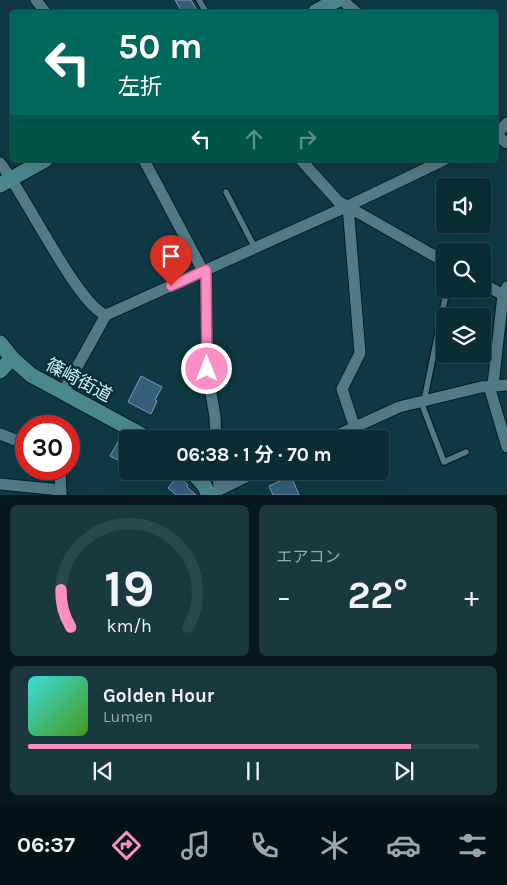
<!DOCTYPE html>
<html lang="ja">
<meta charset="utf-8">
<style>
body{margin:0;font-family:Karla,"Noto Sans JP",sans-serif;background:#193840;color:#f1f3f6;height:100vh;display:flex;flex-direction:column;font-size:19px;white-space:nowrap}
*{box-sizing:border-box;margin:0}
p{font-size:16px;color:#9aa7ac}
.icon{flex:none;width:28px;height:28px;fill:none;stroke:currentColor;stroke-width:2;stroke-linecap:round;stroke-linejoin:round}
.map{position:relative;height:495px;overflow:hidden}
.sheet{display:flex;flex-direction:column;gap:10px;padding:10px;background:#06181d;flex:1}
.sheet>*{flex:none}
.hud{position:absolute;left:10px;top:10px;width:488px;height:152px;border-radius:5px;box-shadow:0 5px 20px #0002,0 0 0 1px #2b484f;background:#00695c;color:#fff;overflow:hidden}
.buttons{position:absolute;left:436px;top:178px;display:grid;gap:10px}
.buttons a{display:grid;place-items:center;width:55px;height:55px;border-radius:5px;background:#0b2c34;box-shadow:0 5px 20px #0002,0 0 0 1px #2b484f;font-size:25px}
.speed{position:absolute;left:15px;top:415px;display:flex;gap:10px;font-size:25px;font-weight:700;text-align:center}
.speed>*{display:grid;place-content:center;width:65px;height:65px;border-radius:50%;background:#0b2c34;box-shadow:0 5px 20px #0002,0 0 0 1px #2b484f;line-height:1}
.speed .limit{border:8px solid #d22;background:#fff;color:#111}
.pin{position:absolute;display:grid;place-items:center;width:42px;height:42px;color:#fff;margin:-51px -21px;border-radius:50% 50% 50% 0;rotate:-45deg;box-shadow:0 0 5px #0007}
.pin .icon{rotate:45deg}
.me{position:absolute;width:55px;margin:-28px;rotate:0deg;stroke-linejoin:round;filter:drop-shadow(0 0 4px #0008)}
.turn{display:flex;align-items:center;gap:18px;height:105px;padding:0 25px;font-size:22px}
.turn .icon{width:65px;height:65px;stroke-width:2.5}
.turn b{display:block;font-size:35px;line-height:42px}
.lanes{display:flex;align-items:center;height:48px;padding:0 25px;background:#0003;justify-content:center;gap:25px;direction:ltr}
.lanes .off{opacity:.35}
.big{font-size:38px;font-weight:700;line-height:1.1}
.sheet .widget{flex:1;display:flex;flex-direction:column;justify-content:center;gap:8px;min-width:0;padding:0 18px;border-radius:8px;background:#193840}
.sheet .dial{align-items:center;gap:0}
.dial svg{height:130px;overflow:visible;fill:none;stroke:#2b484f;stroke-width:7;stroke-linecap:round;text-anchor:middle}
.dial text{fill:#f1f3f6;stroke:none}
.song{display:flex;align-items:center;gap:15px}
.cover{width:60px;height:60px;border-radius:8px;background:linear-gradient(135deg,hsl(180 70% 55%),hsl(100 70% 35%))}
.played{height:5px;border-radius:2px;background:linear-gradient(90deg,#fb8fc5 85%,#2b484f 85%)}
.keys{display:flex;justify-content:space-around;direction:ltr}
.heat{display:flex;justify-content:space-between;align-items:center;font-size:28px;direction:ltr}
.sheet .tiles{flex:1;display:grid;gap:10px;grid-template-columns:1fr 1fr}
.widget:last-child{grid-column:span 2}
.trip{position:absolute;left:119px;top:430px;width:270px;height:50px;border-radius:5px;background:#0b2c34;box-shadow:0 5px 20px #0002,0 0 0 1px #2b484f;font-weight:700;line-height:50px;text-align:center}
.dock{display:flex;height:80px;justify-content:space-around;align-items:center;background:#041215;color:#9aa7ac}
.dock .icon{width:35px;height:35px}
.dock .selected{color:#fb8fc5}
.dock b{font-size:22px;color:#f1f3f6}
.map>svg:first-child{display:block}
.building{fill:#365f7e;stroke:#7e9cb5}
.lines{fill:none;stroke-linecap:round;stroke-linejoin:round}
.lane-casing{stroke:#002028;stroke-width:8}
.street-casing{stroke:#002028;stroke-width:13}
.secondary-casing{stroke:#002028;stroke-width:17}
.lane{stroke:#517b87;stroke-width:5.5}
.street{stroke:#517b87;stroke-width:11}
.secondary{stroke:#4b878e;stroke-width:15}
.route-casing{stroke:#a35d80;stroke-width:12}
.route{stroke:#fb8fc5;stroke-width:9}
.labels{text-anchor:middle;stroke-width:5;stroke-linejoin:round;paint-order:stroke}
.street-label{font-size:18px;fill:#d9eff6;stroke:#02303a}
</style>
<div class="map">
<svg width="507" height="495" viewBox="0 0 507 495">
<rect width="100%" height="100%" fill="#0f3a45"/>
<path class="building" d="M175,0H191L198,12H182Z
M141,376L162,387L155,400L157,401L151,414L128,402Z
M122,435L128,438V465L110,456Z
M178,476L188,485L187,487L196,495H176L168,488Z
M291,476L299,495H273L269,486Z"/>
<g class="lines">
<g class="lane-casing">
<path id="lane" d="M199,0L206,12
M226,192L255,248
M424,401L447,289
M421,402L444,462L466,452"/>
</g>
<g class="street-casing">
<path id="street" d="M36,0L45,12
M342,0L356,12
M495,134L507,143
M495,136L507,123
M144,160L203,271
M301,160L338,201L445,262
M0,163C24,192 78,306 106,315
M348,206L360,353L342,389L355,428
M206,270L207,369L215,417L216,439
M482,283L503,295
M493,385L503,295L507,287
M489,386L507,447
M63,392L106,315L348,206L444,160
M0,434L26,444
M329,439L399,407L481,387L507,385
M60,469L61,495
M218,471L219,489
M0,484L61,490
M209,495L258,471"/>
</g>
<g class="secondary-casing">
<path id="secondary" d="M315,12L337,0
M0,185L45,160
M0,343L12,358L31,375L149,439
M0,371L12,358
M191,471L204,485L209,495"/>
</g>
<use href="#lane" class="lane"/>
<use href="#street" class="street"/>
<use href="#secondary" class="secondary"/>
</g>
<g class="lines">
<g class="route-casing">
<path id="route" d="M171,286L206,270L207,369"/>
</g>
<use href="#route" class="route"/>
</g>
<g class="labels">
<g class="street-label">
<text transform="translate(79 380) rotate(28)" y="6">篠崎街道</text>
</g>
</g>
</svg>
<div class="buttons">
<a><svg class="icon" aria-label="sound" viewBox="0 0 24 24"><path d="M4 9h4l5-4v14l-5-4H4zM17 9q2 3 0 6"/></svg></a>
<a><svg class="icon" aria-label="search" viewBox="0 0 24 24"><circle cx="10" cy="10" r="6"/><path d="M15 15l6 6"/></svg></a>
<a><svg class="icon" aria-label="layers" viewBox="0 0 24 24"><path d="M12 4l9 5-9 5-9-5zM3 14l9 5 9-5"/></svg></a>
</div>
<div class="speed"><div class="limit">30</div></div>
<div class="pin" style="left:171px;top:286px;background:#d93025"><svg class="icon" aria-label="arrive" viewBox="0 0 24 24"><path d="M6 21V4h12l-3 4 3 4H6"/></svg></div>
<svg class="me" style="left:207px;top:369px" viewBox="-20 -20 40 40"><circle r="17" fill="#fb8fc5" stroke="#fff" stroke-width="3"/><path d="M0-11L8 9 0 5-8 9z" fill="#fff"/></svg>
<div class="trip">06:38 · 1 分 · 70 m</div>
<div class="hud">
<div class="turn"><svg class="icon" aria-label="left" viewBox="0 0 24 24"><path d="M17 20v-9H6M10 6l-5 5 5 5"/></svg><div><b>50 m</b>左折</div></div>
<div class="lanes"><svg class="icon" aria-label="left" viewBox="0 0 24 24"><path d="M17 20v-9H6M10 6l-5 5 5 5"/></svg><svg class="icon off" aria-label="ahead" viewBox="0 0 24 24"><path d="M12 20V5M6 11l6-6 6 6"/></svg><svg class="icon off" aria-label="right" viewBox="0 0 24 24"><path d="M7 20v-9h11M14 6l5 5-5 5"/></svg></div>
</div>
</div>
<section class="sheet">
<div class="tiles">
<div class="widget dial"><svg viewBox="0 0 100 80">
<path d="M14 69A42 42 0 1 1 86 69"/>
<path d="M14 69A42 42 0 0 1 8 46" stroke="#fb8fc5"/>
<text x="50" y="56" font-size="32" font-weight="700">19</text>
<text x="50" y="72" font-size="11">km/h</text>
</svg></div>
<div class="widget"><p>エアコン</p>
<div class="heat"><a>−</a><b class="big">22°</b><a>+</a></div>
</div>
<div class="widget">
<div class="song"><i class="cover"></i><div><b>Golden Hour</b><p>Lumen</p></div></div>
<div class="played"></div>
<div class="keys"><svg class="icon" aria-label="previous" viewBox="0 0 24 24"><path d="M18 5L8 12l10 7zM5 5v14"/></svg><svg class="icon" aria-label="pause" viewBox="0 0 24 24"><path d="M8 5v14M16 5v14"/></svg><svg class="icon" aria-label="next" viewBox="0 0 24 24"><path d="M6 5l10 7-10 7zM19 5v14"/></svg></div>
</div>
</div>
</section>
<nav class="dock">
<b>06:37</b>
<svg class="icon selected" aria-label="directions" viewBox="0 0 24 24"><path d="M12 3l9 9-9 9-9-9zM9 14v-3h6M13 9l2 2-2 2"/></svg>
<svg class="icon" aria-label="music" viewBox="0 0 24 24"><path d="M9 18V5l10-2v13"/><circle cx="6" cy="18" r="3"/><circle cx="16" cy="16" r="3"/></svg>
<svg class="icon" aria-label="phone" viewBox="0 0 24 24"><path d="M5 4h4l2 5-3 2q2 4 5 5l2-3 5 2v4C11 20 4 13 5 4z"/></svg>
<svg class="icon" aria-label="climate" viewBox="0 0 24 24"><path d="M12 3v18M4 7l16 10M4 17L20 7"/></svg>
<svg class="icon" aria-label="car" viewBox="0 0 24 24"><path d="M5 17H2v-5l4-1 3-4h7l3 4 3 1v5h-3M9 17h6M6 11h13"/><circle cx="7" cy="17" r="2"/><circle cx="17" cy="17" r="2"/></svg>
<svg class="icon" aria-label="filters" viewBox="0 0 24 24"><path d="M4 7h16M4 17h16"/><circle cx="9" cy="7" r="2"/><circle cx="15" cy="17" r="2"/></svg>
</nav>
